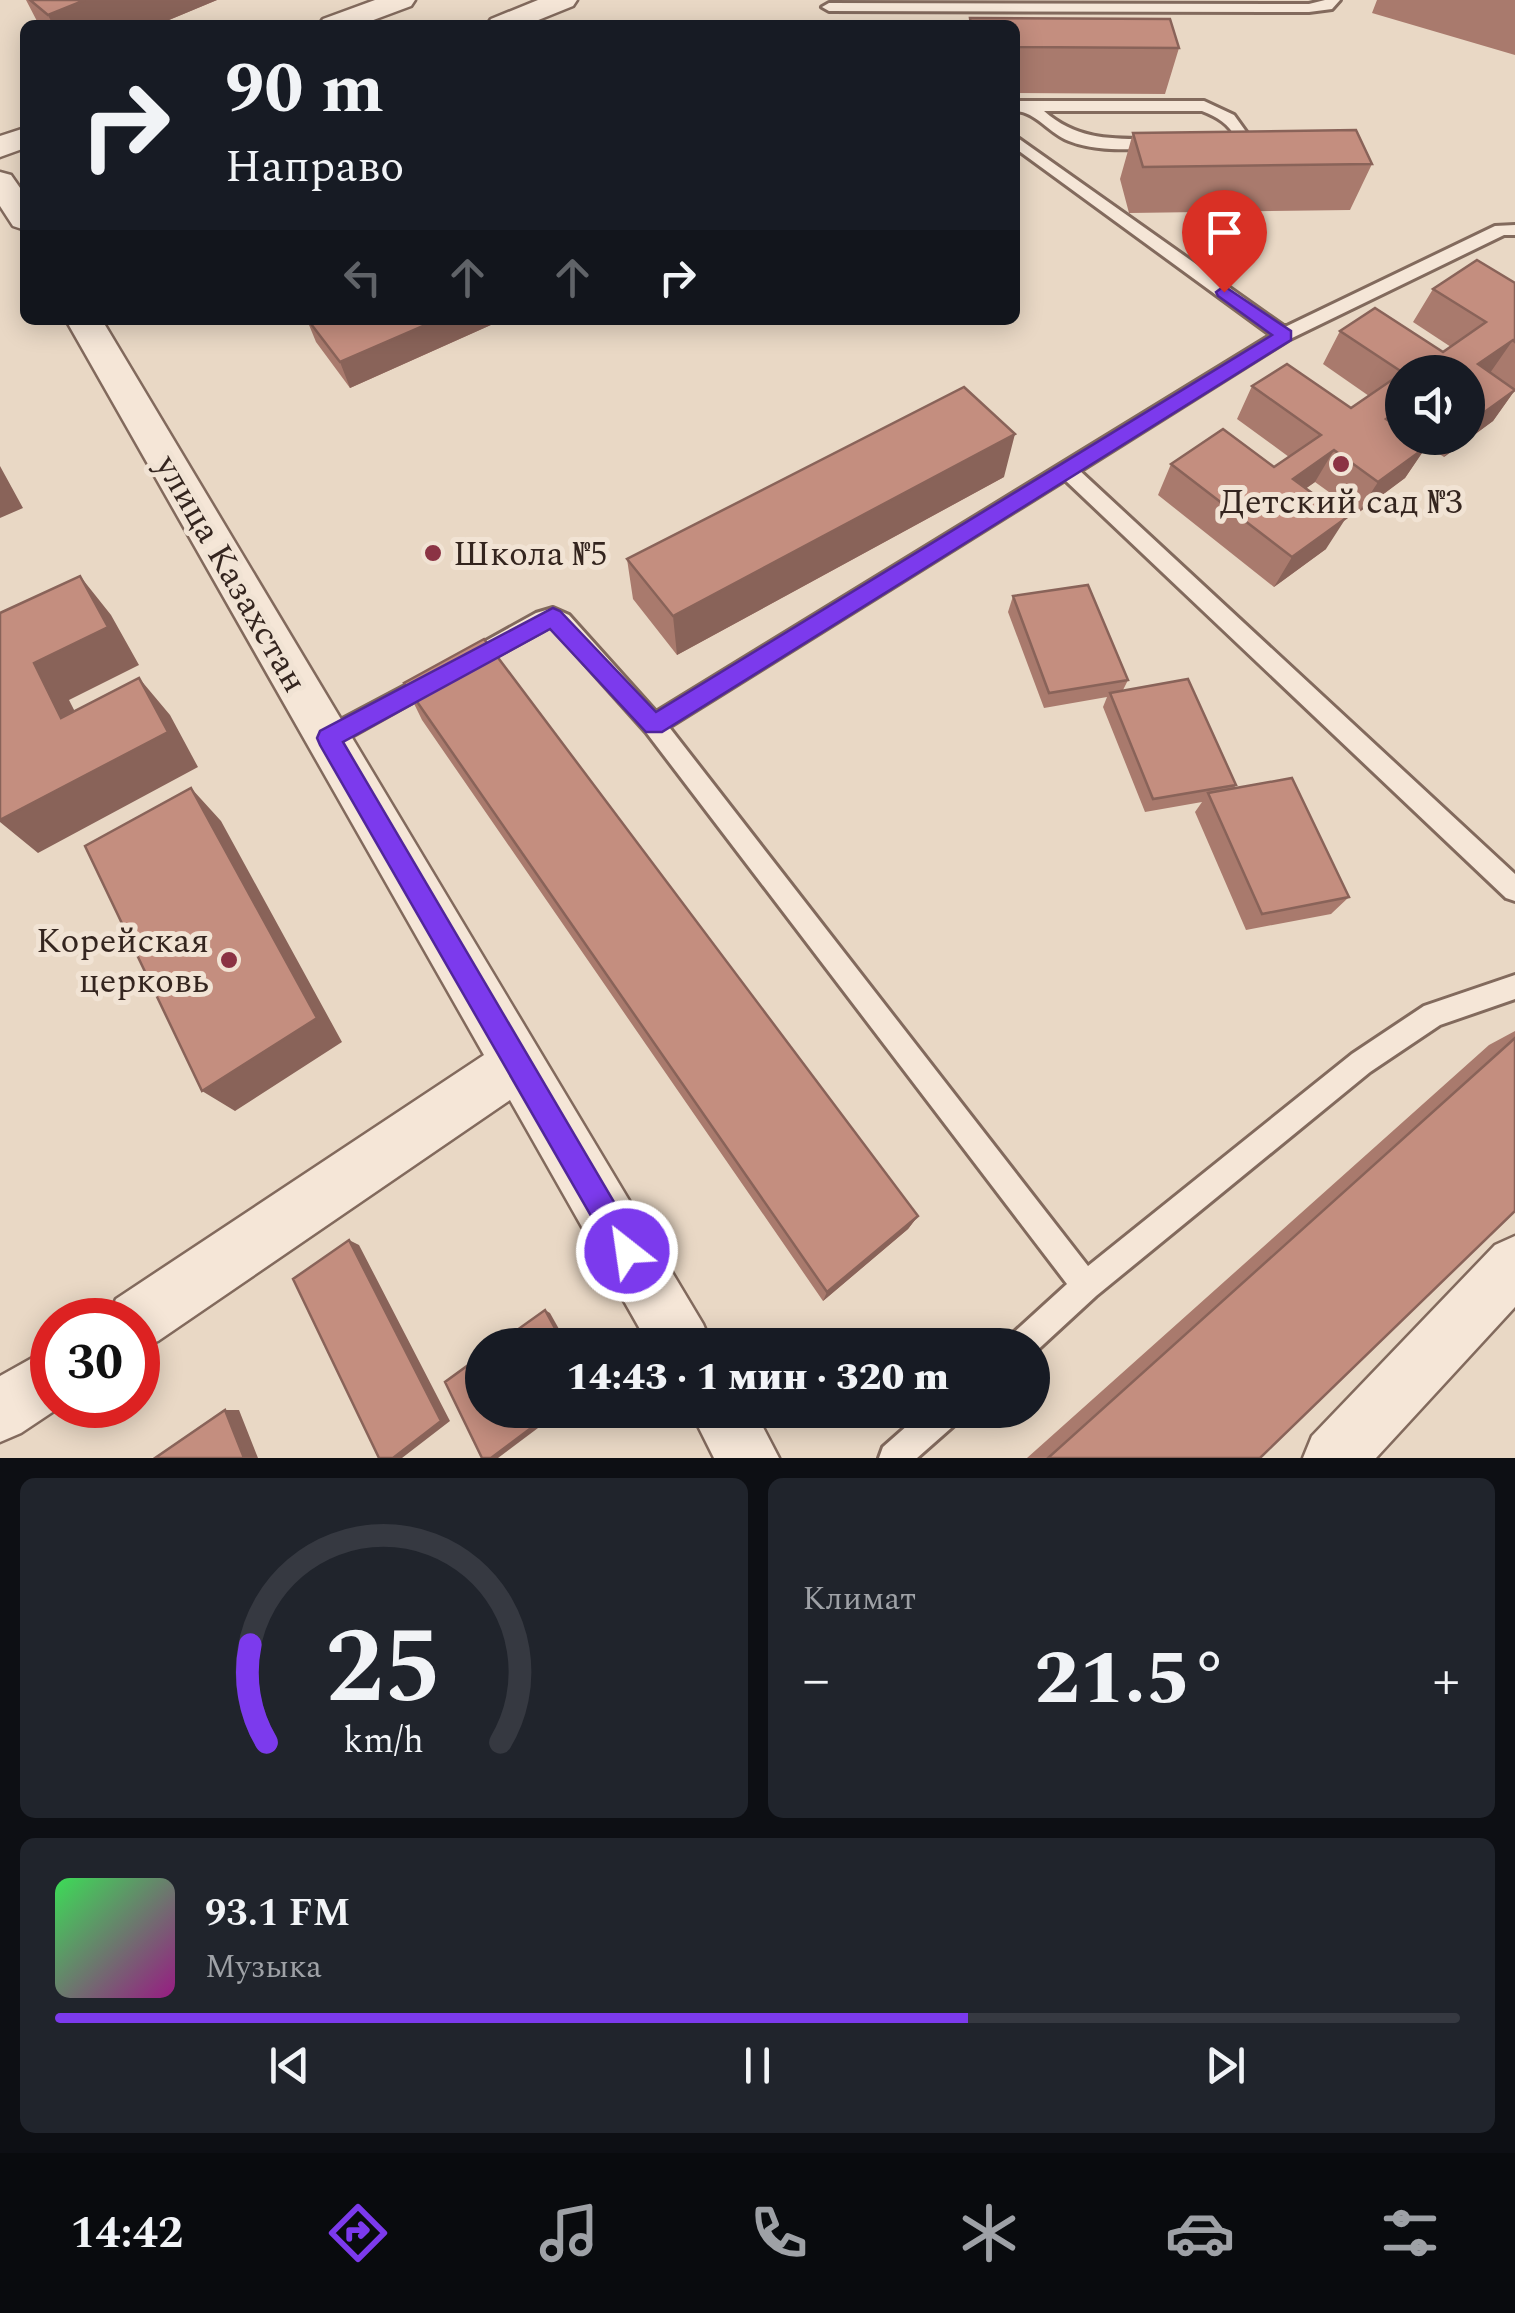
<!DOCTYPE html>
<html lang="ru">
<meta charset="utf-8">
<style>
body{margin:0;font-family:Spectral,serif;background:#20242c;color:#f1f3f6;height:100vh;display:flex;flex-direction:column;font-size:38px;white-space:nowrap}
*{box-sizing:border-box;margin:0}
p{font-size:32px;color:#9ea1a6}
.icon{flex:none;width:55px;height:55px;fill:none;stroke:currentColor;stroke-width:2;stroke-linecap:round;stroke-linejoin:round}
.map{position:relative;height:1458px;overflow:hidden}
.panel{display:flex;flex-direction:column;gap:20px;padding:20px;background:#0d0f14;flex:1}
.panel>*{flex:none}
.banner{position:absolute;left:20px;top:20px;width:1000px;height:305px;border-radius:15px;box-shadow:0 5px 25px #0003;background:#171b24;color:#f1f3f6;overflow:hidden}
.buttons{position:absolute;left:1385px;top:355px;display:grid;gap:20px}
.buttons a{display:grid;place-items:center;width:100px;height:100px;border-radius:50%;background:#171b24;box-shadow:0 5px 25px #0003;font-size:50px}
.speed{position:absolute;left:30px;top:1298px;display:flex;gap:20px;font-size:50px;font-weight:700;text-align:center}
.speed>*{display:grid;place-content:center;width:130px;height:130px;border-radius:50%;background:#171b24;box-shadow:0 5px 25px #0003;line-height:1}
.speed .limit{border:15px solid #d22;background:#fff;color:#111}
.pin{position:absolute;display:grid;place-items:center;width:85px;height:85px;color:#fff;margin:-102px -42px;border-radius:50% 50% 50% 0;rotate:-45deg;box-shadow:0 0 10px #0007}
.pin .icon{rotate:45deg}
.me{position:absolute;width:110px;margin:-55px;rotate:330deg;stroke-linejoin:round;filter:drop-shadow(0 0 8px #0008)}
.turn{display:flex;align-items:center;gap:35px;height:210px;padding:0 40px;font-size:45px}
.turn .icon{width:130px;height:130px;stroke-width:2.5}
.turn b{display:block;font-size:70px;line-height:85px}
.lanes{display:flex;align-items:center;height:95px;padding:0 40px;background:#0003;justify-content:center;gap:50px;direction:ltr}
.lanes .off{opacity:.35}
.big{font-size:75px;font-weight:800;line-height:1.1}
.panel .tile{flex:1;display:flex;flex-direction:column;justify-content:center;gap:15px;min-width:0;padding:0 35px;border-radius:15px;background:#20242c}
.panel .dial{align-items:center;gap:0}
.dial svg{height:260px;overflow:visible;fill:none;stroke:#363941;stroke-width:7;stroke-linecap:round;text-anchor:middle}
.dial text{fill:#f1f3f6;stroke:none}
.song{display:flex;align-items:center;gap:30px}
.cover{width:120px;height:120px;border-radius:15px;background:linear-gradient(135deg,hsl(130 70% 55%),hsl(310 70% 35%))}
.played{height:10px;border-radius:5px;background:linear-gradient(90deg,#7c3aed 65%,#363941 65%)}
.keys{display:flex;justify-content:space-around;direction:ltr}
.heat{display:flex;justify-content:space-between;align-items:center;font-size:55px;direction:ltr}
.panel .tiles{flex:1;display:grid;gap:20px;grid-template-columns:1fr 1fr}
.tile:last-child{grid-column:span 2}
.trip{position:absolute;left:465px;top:1328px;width:585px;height:100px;border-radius:50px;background:#171b24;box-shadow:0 5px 25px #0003;font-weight:800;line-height:100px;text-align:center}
.tabs{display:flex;height:160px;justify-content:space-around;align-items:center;background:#090b0e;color:#9ea1a6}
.tabs .icon{width:70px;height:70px}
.tabs .active{color:#7c3aed}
.tabs b{font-size:45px;color:#f1f3f6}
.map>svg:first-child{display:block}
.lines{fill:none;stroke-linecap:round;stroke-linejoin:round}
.service-casing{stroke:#826a5d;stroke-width:6}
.minor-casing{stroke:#826a5d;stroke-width:5}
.service{fill:#f5e6d7;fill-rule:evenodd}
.minor{fill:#f5e6d7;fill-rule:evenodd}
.wall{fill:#a97a6d}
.shaded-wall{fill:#896359}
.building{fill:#c48e7f;stroke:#896359;stroke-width:2.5}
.route{fill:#7c3aed;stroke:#51269a;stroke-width:2.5}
.poi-dot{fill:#8b3344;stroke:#f1e3d4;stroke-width:4}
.labels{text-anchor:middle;stroke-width:10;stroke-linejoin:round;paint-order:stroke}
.poi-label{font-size:35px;fill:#34251f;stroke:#f1e3d4}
.street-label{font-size:35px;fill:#34251f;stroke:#f1e3d4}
</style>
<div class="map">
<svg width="1515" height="1458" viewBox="0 0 1515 1458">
<rect width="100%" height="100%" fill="#e9d8c5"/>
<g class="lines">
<g class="service-casing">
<path id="service" d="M1325,0H1340L1332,9L1309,12L829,11L822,7L829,3L1309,4Z
M1015,101H1204L1234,115L1252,140L1240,149L1218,147V141L1236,139C1230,124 1217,117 1202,111H1044C1078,141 1114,139 1157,139L1165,144L1157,149C1128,149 1097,152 1069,141C1050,134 1035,111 1015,111Z
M1015,136L1285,327L1495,226L1515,225V235H1504L1290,339L1080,471L1515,874V901L1506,898L1065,480L669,727L1088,1266L1352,1054L1424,1006L1515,975V999L1440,1025L1370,1072L1096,1296L1032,1355V1345H1006L1011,1335L1067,1284L646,732L551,626L473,669H457L454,663L457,657L536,613L553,608L569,615L656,712L1271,335L1015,148Z
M437,669L445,672L448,678L445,684L336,745L328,748L320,745L317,738L320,731Z
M925,1410H963L959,1421L917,1458H879L883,1447Z"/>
</g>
<g class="minor-casing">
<path id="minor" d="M375,0H415L411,6L360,25H319L323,19Z
M538,0H577L573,6L526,25H487L491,19Z
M25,128V148L0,157V136Z
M0,172L11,175L25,195V230L13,226L0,206Z
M66,320H102L703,1324L712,1345H649L510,1100L158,1341L138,1349V1320H108L116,1299L484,1055Z
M1515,1236V1307L1376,1458H1303L1312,1436L1495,1245Z
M52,1347V1405H63L21,1433L0,1442V1376Z
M690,1410H754L779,1458H714Z"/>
</g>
<use href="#service" class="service"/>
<use href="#minor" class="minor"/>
</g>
<path class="wall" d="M26,0H217L157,25H39Z
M1377,0H1515V55L1372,13Z
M970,18L1179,48L1165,94L1015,93V25H969Z
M1133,133L1372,164L1350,210L1129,213L1120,179Z
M1515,283V390L1493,421L1444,457L1415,438H1468V372H1402V429L1399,428L1426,447L1405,478L1358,513L1315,482L1306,488L1326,549L1274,587L1158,495L1171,464L1274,467L1289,457L1237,419L1252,386L1351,408L1369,396L1323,364L1340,331L1443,352L1451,347L1413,322L1433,289Z
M307,320H502L350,388L316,342Z
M1004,477L677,655L633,599L627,559Z
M1013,596L1128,680L1123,690L1236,785L1233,789L1349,897L1331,914L1246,930L1195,812L1202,802L1145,812L1103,707L1107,697L1044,708L1008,612Z
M404,683L918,1216L908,1229L823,1301L422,720Z
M1515,1031V1211L1260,1458H1027L1489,1045Z"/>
<path class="shaded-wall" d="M85,0H217L157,25H53L48,15Z
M437,320H502L350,388L340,362Z
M1513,340L1490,373L1478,364Z
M1515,390L1493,421L1444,457L1457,438H1468V424Z
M1402,408V424L1400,428L1367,451L1386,419Z
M1015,434L1004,477L677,655L673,616Z
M1426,447L1405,478L1358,513L1378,482Z
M1334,450L1315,482L1276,510L1293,479Z
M0,466L23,508L0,518Z
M1346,518L1326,549L1274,587L1292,557Z
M80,576L111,615L139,665L69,700L96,753L61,718L34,663Z
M139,678L170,715L198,767L38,853L0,822V820Z
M191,788L221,821L342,1042L235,1111L202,1091Z
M918,1216L908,1229L823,1301L827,1292Z
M349,1240L359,1245L450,1421L402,1458H393Z
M545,1310L550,1313L568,1345H564Z
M225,1410H239L258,1458H244Z
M555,1410H562L498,1458H491Z"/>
<path class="building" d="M30,0H85L48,15Z
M970,18L1170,19L1179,48L1015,47V25H971Z
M1356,130L1372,164L1143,167L1133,133Z
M1477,260L1515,283V342L1513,340L1478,364L1515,390L1468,424V372H1402L1340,331L1375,308L1443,352L1486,322L1433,289Z
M308,320H437L340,362Z
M1287,364L1351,408L1402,373V408L1386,419L1402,430V438H1413L1426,447L1378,482L1334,450L1293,479L1346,518L1292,557L1171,464L1223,429L1274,467L1321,435L1252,386Z
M964,387L1015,434L673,616L627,559Z
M80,576L108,627L34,663L61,718L139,678L168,732L0,820V613Z
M1088,585L1128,680L1049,693L1013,596Z
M484,639L918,1216L827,1292L404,683Z
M1188,679L1236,785L1153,799L1110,693Z
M1292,778L1349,897L1262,914L1208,793Z
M191,788L317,1018L202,1091L85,846Z
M1515,1038V1211L1260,1458H1048Z
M349,1240L441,1421L393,1458H379L293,1279Z
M545,1310L564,1345H496Z
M482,1355V1410H555L491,1458H482L445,1382Z
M225,1410L244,1458H155Z"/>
<path class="route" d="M1224,286L1291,331V340L662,732H646L550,629L343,742L637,1241L642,1251L637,1261L627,1265L617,1261L320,745L317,738L320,731L553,608L560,611L656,712L1272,335L1218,296L1216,292Z"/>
<g class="poi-dot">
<circle cx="1341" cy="464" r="10"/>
<circle cx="433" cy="553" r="10"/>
<circle cx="229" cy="960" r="10"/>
</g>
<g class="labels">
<g class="poi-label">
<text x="1341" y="513">Детский сад №3</text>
<text x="453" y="565" text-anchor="start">Школа №5</text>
<text x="209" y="952" text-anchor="end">Корейская<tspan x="209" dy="40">церковь</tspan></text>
</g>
<g class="street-label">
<text transform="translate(232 573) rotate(60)" y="12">улица Казахстан</text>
</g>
</g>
</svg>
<div class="buttons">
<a><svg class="icon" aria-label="sound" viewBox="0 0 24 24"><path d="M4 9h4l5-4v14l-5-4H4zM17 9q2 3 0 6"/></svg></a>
</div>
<div class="speed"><div class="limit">30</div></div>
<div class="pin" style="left:1224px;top:292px;background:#d93025"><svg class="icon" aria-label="arrive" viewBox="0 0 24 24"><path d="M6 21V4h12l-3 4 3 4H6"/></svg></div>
<svg class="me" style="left:627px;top:1251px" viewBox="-20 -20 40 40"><circle r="17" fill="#7c3aed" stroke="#fff" stroke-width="3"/><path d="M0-11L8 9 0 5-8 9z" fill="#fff"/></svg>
<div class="trip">14:43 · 1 мин · 320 m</div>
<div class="banner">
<div class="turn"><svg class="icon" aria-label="right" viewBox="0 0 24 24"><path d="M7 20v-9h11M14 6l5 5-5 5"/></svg><div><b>90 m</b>Направо</div></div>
<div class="lanes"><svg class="icon off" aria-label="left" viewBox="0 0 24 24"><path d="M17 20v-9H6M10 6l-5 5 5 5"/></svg><svg class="icon off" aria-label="ahead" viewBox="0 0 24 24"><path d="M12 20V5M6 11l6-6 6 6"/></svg><svg class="icon off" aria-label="ahead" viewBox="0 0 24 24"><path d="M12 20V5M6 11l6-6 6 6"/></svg><svg class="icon" aria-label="right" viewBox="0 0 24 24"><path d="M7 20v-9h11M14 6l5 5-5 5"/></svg></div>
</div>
</div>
<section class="panel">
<div class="tiles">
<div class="tile dial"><svg viewBox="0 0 100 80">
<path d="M14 69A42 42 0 1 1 86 69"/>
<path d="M14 69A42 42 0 0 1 9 39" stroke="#7c3aed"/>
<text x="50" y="56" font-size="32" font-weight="700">25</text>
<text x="50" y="72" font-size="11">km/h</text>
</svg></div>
<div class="tile"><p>Климат</p>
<div class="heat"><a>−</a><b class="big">21.5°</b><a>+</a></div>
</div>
<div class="tile">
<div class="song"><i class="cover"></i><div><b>93.1 FM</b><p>Музыка</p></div></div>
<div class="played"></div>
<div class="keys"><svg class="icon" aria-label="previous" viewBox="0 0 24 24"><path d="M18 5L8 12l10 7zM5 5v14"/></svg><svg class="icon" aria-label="pause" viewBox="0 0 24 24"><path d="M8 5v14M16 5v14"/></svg><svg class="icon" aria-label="next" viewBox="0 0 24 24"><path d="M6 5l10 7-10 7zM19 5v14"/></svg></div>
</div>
</div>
</section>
<nav class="tabs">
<b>14:42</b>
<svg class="icon active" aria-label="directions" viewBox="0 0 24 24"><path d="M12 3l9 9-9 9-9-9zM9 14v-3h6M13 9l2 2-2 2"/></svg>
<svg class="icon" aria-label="music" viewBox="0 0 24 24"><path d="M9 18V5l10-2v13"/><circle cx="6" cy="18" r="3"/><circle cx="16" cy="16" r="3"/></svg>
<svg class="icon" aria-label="phone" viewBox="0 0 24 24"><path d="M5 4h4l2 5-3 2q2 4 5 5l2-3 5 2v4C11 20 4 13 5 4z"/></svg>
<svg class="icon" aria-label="climate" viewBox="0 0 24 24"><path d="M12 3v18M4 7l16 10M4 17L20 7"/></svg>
<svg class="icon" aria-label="car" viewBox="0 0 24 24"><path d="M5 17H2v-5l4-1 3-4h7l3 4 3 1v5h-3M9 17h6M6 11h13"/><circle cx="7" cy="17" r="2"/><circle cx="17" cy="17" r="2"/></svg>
<svg class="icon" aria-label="filters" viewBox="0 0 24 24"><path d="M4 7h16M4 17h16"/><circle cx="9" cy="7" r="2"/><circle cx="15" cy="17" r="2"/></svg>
</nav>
